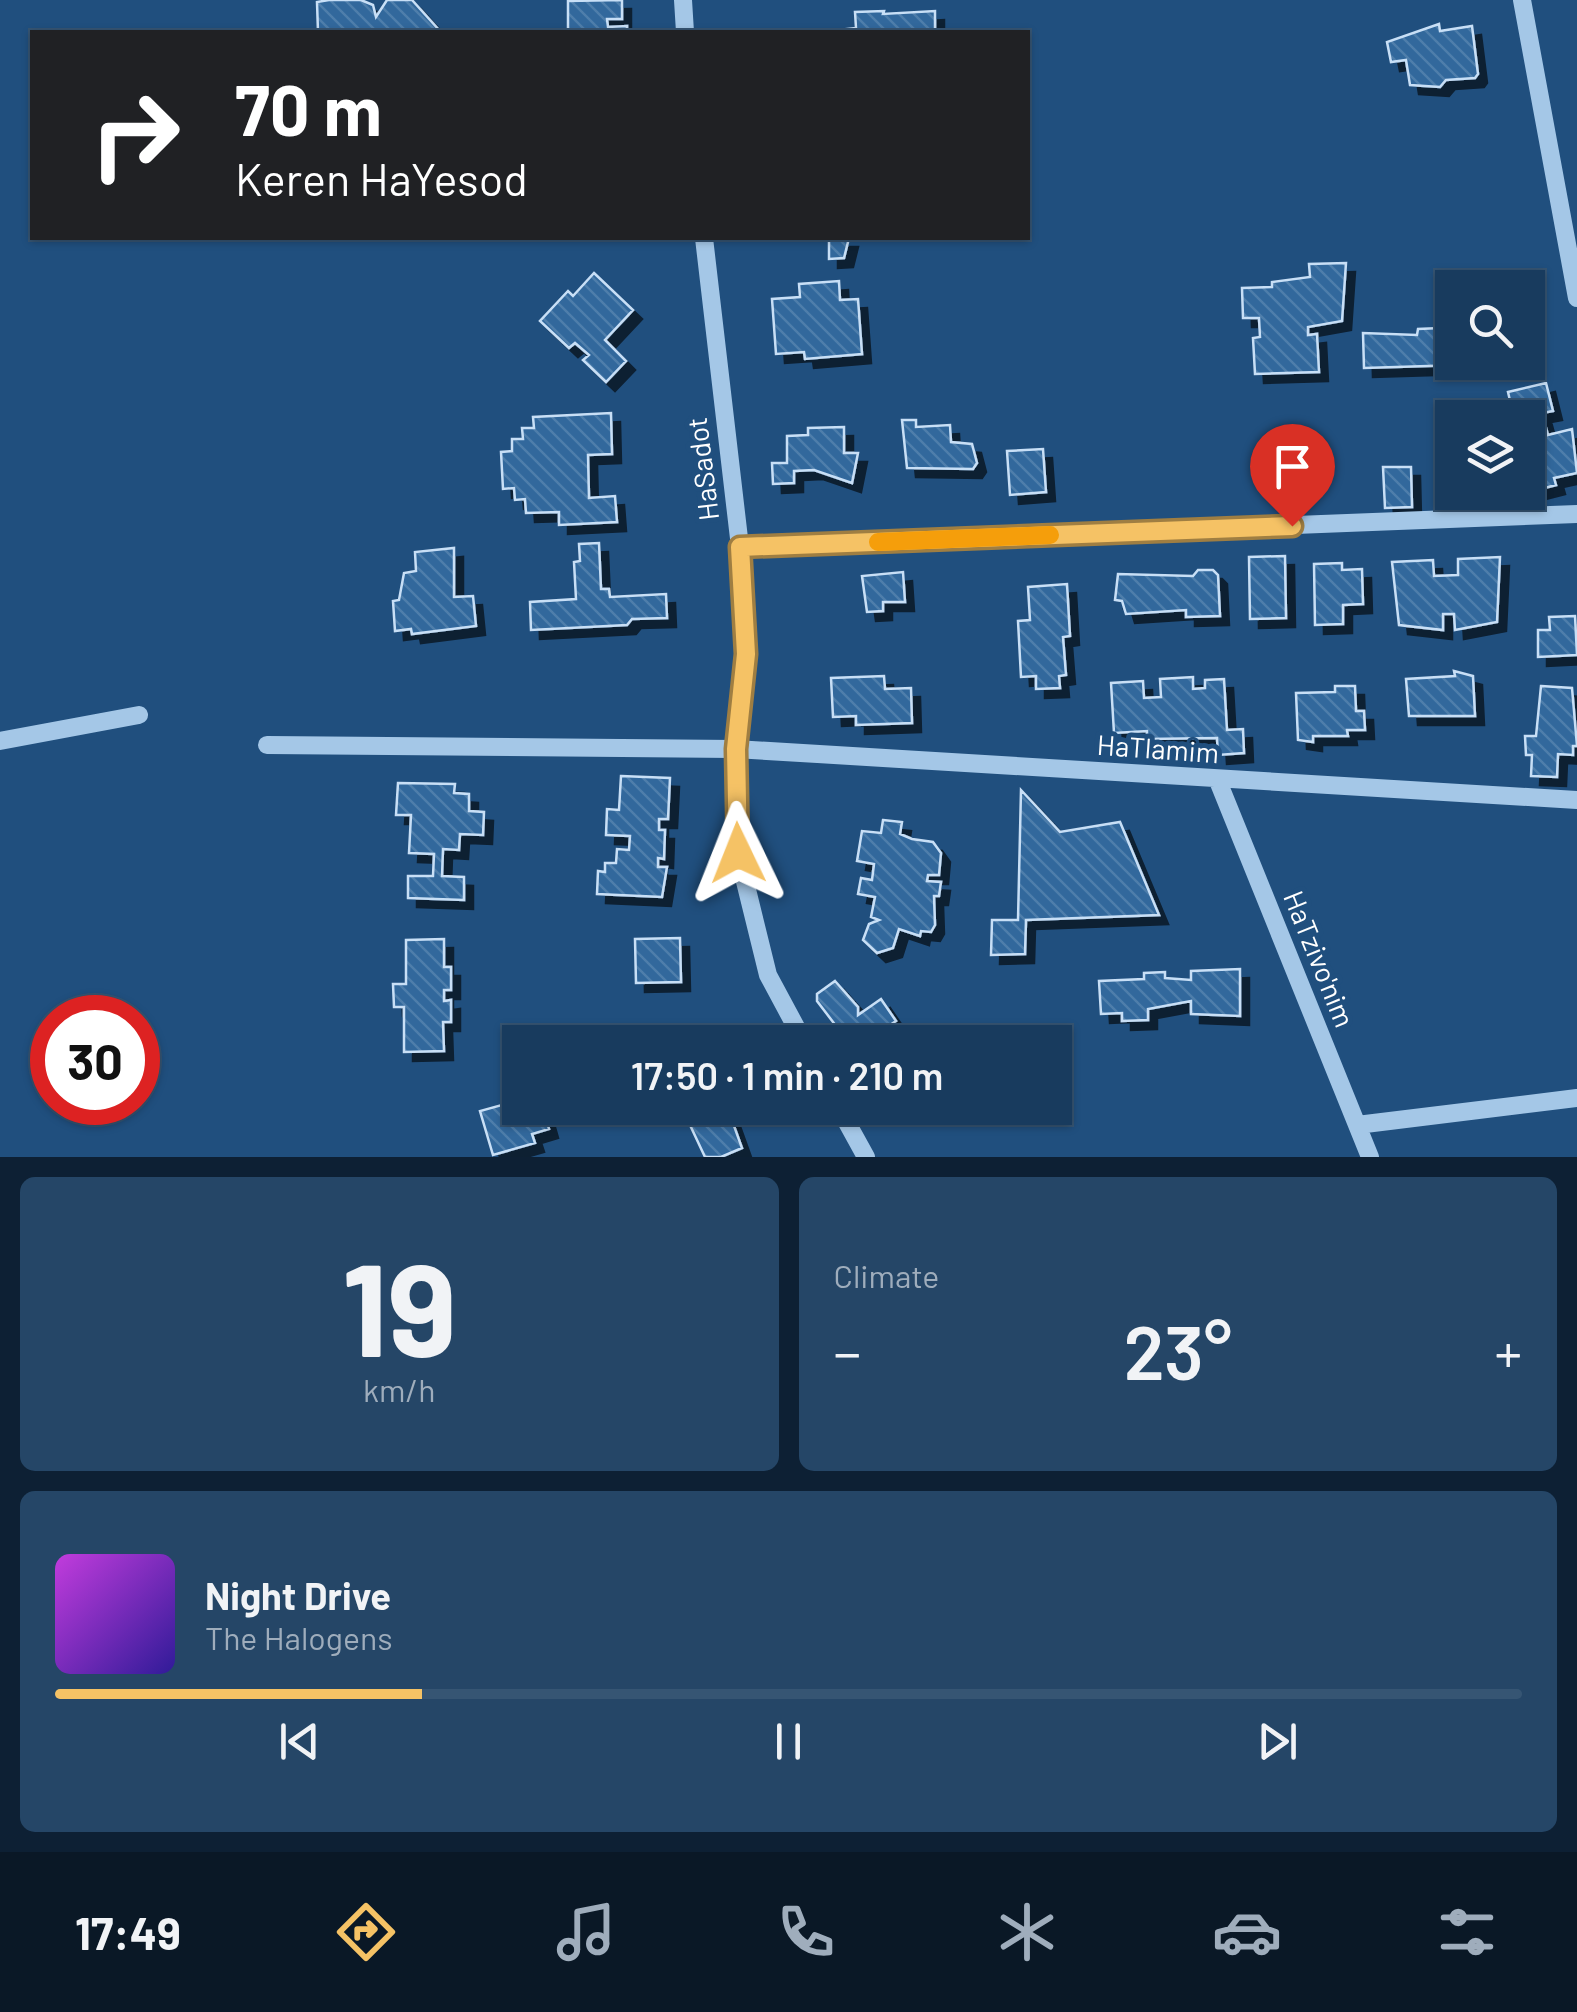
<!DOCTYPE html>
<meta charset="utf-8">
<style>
body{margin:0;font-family:Barlow,sans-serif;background:#254667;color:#f1f3f6;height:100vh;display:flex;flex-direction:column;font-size:38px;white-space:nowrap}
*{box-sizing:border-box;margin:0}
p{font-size:32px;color:#9fadbc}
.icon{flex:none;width:55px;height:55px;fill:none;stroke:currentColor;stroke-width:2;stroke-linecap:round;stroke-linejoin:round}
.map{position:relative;height:1157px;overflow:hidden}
.drawer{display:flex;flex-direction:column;gap:20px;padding:20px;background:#0d2034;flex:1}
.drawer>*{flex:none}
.top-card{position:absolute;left:30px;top:30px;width:1000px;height:210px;border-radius:0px;box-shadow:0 2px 8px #0004,0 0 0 2px #365573;background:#202124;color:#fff;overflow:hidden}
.controls{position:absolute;left:1435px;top:270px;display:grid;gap:20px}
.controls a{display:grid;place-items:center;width:110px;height:110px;border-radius:0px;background:#183b5e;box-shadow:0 2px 8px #0004,0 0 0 2px #365573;font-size:50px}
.speed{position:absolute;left:30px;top:995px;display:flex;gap:20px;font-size:50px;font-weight:700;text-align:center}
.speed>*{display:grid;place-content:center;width:130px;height:130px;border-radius:50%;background:#183b5e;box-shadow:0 2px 8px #0004,0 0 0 2px #365573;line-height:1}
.speed .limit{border:15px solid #d22;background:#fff;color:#111}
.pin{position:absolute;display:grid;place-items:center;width:85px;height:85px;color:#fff;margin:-102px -42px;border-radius:50% 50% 50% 0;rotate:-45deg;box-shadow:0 0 10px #0007}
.pin .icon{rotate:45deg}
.me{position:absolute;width:110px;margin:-55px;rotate:358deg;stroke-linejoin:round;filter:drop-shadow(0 0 8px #0008)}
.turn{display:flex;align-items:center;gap:35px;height:210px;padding:0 40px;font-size:45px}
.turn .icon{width:130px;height:130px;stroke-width:2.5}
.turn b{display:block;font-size:70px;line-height:85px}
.big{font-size:75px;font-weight:600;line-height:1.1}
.drawer .tile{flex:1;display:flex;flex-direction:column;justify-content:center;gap:15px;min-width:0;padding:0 35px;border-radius:15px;background:#254667}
.drawer .dial{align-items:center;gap:0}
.dial b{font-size:130px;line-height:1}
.song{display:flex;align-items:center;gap:30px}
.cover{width:120px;height:120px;border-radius:15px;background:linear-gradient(135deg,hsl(290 70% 55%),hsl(250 70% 35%))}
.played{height:10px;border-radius:5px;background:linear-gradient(90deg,#f5c265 25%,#365573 25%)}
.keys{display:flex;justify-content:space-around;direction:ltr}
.heat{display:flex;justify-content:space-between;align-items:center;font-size:55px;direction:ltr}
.drawer .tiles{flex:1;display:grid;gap:20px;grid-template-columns:1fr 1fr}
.tile:last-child{grid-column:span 2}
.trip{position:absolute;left:502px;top:1025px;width:570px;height:100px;border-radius:0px;background:#183b5e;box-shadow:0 2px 8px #0004,0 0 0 2px #365573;font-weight:600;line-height:100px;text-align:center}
.tabs{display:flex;height:160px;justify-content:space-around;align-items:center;background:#0a1826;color:#9fadbc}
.tabs .icon{width:70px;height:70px}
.tabs .current{color:#f5c265}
.tabs b{font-size:45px;color:#f1f3f6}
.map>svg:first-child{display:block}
.building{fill:url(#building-back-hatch);stroke:#c8dff6;stroke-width:2.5;filter:url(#shadow)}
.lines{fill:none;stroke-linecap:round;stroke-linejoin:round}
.minor{stroke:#a4c7e7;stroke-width:18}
.route-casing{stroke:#9f7e42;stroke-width:25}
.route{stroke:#f5c265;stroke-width:18}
.slow{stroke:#f59e0b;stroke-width:18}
.labels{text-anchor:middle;stroke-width:10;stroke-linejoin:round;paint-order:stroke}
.street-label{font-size:28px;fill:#fff;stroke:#204f7e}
</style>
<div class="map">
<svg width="1577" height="1157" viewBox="0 0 1577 1157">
<defs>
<pattern id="building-back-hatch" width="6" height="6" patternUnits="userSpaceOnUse" patternTransform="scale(2.5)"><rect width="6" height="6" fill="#30679c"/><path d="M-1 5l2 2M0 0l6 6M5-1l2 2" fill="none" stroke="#4f7eab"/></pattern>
<filter id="shadow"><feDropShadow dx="9" dy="9" stdDeviation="0" flood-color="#0009"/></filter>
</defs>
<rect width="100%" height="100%" fill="#204f7e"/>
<path class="building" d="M329,0H361L373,5L376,17L387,0H412L439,30L318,32L317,2Z
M622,0V19H607L608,27L627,26V32H568V1Z
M884,11L883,14L935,11V32H821L856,28L855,12Z
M1439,24L1440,31L1472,26L1478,74L1475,78L1446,80L1440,87L1410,85L1406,60L1391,62L1387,42Z
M829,238H849L844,258L829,259Z
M1346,263L1342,321L1308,327V335L1317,334L1319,372L1255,374L1253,338L1260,337L1259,318H1243L1242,288L1272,287V282L1310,277L1309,264Z
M594,273L633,310L605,340L626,361L606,382L583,360L589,355L575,343L569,348L540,321L568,291L573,296Z
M839,281L840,300L858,299L862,354L805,359L804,352L776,354L772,299L800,297L799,284Z
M1441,328H1452V362L1460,365L1364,368L1363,333L1417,335L1418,329Z
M1546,383L1553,411L1542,413L1548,435L1572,429L1577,473L1554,478L1556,485L1533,491L1528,472L1540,469L1534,443L1528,445V418H1514L1508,392Z
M611,413L612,454L588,455L589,498L615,496L617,522L559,525V512L526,513L525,499L515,500L514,488L503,489L501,452L512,451V439H523L522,428H534L533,417Z
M902,420H916V427L950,425L951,442L972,444L977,463L973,469L907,468Z
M844,427V453H858L852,483L814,470L794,471V483L773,484L772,463H787V436L808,435V428Z
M1043,449L1046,492L1010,495L1007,451Z
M1383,467H1411L1412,507L1385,508Z
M599,543L601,589H609L610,597L666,594L667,618L632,619L627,625L531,630L530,602L576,599L574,562L580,561L579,544Z
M454,548V597L473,596L476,626L412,634L411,629L395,631L393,601L399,600L404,573L416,571L415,552Z
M1285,556L1286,618L1250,619L1249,557Z
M1500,557L1497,622L1455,630L1454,614H1443V630L1399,625L1392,562L1433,560L1434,576L1458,575V559Z
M1342,563V570L1362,569L1363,604L1343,605V624L1315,625L1314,564Z
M1198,570H1213L1218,575L1220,616L1186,617V610L1126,614L1122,601L1115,600L1118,574L1193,576Z
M903,572L905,602H883V611L867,612L862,576Z
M1067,584L1070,636L1063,637L1066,675L1059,676L1060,688L1036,689V676L1021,677L1018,621L1030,620L1028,587Z
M1575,616L1577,655L1538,657V630H1550L1549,617Z
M1454,671L1473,676L1475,716H1409L1406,679L1455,676Z
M884,676L885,689L911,688L912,723L856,725V716L833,717L831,678Z
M1193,677V689L1205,688V680L1224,679L1227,730L1243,729L1244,753L1218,755L1217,738L1147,739V731L1114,733L1111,683L1143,681L1144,698L1161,697L1160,679Z
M1335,686H1355L1356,711H1364L1365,730H1347L1348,736H1313V742L1298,740L1296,693L1335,692Z
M1541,686L1572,688L1577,746H1573V755L1558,754L1557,777L1531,776L1532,755H1526L1525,736H1536Z
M621,776L670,778L668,819H659V830H665L664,859L658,858V867H667L662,897L597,894L598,871L605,872V863H616L617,849L629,850L630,836L606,835L607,809L619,810Z
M398,783L455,784L454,793L469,794V811L484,812L483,835L460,834L459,850L443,849L442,876L464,877V900L408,898V876H433L434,854L409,853L411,815H396Z
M1021,790L1060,832L1120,822L1159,915L1026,920L1025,954L991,955L992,920H1018Z
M883,820L902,822L900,834L912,839L933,842L941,853L939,875H928L927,881L941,882L939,896H934L935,925L931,932L921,931L920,936L899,929L893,948L877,953L863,940L869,924L879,920L871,917L875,897L858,894L861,878L872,880L874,864L857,861L862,831L881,833Z
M680,938L681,982L636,983L635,939Z
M444,939V967H451V990H444V1001L451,1000V1022H443L444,1051L404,1052V1007H394L393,984H406V940Z
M1240,969V1016L1191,1014V1001L1148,1009V1020L1122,1021V1013L1101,1014L1099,981L1144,979V973L1165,972V978L1191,980V971Z
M835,981L858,1007V1015L881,999L896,1021L864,1042L856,1033L846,1039L817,1001V994Z
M520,1100L526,1112L543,1108L549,1129L532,1134L535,1143L493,1155L480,1111Z
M682,1108H738L729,1112L742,1148L721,1157H705Z"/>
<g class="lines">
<path class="minor" d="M683,0L685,32
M1522,0L1577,298
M704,238L740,547L746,654L735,749L738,853L768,975L804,1042
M740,547L1577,514
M0,741L139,715
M267,745L735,749L1577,800
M1218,781L1370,1157
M839,1108L866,1157
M1357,1125L1577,1098"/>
</g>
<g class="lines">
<g class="route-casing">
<path id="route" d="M738,853L736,749L746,654L740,547L1292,526"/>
</g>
<use href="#route" class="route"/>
<path class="slow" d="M878,542L1050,535"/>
</g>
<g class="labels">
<g class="street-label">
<text transform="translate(703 469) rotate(-97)" y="10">HaSadot</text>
<text transform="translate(1158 749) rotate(4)" y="10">HaTlamim</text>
<text transform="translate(1319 959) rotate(68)" y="10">HaTzivo'nim</text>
</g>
</g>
</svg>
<div class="controls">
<a><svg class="icon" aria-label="search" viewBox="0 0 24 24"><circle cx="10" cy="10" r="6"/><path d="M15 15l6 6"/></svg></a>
<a><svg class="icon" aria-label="layers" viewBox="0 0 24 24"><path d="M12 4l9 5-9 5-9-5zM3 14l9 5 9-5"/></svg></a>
</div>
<div class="speed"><div class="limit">30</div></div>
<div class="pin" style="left:1292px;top:526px;background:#d93025"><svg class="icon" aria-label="arrive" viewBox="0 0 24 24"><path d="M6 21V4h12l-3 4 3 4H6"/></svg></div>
<svg class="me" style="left:738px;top:853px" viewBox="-20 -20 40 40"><path d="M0-17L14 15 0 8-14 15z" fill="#f5c265" stroke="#fff" stroke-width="4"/></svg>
<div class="trip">17:50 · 1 min · 210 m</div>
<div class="top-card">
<div class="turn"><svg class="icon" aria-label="right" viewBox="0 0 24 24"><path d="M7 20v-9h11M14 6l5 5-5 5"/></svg><div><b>70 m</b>Keren HaYesod</div></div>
</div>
</div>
<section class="drawer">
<div class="tiles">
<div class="tile dial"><b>19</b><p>km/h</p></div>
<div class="tile"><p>Climate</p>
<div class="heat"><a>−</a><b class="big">23°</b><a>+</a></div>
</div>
<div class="tile">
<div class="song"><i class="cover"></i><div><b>Night Drive</b><p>The Halogens</p></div></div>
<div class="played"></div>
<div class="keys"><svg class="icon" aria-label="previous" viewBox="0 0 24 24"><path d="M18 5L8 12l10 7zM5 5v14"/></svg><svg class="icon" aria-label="pause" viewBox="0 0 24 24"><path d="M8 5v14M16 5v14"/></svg><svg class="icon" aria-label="next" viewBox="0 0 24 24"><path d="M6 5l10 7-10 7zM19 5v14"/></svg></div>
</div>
</div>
</section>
<nav class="tabs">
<b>17:49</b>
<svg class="icon current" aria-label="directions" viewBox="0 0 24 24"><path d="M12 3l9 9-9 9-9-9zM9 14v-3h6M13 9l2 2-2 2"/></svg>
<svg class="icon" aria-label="music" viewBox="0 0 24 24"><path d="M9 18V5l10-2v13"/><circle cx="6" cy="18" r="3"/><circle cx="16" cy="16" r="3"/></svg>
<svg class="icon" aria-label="phone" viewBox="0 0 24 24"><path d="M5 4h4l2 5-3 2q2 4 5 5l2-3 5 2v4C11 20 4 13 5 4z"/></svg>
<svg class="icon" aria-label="climate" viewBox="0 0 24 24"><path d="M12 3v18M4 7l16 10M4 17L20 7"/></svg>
<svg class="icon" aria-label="car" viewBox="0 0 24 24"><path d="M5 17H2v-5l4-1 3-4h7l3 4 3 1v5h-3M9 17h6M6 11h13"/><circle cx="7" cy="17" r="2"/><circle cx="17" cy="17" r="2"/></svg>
<svg class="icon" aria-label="filters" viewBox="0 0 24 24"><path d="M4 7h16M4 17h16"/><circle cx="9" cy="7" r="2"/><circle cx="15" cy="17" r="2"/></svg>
</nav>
